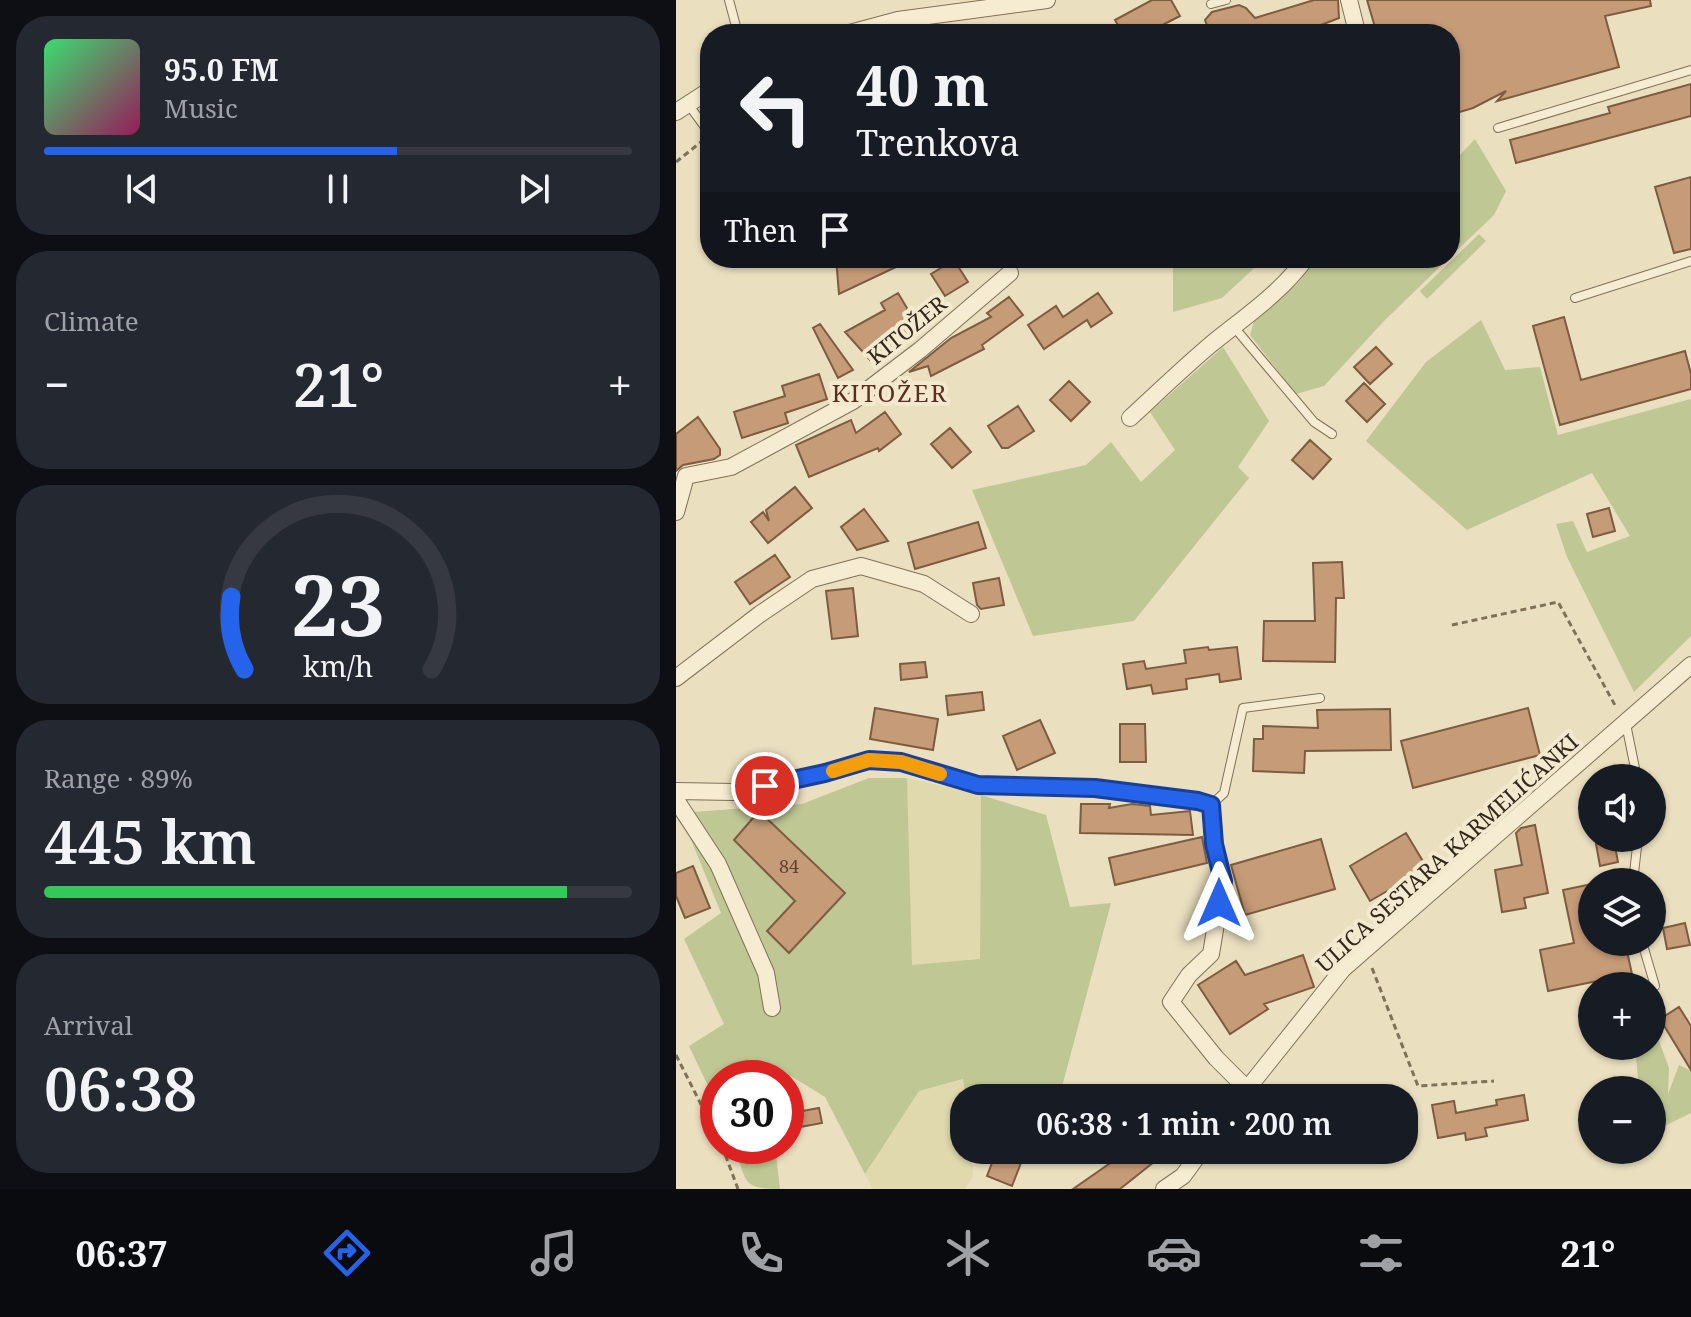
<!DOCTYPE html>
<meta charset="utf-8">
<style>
body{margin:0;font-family:"Noto Serif",serif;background:#242831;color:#f1f3f6;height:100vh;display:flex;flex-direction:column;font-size:30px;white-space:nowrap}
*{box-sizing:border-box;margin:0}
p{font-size:26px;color:#9ea1a6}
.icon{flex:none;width:44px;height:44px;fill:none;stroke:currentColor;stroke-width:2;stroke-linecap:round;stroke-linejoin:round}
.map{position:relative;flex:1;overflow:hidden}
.sheet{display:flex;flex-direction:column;gap:16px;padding:16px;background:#0d0f14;width:676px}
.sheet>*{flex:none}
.guide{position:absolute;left:24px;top:24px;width:760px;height:244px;border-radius:32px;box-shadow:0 2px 6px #0004;background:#171b24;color:#f1f3f6;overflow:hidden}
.fabs{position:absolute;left:902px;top:764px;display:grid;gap:16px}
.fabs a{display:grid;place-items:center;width:88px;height:88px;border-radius:50%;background:#171b24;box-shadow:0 2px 6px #0004;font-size:40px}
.speed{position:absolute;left:24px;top:1060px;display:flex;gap:16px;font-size:40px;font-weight:700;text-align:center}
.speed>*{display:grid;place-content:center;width:104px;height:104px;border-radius:50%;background:#171b24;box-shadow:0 2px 6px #0004;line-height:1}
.speed .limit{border:12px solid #d22;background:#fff;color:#111}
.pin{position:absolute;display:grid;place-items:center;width:68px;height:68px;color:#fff;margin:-34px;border:4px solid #fff;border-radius:50%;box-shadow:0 2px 8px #0007}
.me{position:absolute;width:88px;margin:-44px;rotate:0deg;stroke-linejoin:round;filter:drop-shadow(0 0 6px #0008)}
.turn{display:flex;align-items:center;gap:28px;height:168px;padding:0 24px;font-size:36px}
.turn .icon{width:104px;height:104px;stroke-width:2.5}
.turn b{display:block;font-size:56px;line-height:68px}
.then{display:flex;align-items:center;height:76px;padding:0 24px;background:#0003;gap:16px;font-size:30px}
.big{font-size:60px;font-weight:600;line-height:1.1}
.sheet .widget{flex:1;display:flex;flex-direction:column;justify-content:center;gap:12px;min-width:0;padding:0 28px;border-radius:32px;background:#242831}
.sheet .dial{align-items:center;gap:0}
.dial svg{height:208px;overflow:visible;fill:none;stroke:#363941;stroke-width:7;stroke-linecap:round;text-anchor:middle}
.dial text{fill:#f1f3f6;stroke:none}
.song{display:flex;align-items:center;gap:24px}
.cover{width:96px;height:96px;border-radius:12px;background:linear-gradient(135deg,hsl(140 70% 55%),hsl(330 70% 35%))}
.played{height:8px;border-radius:4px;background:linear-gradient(90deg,#2563eb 60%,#363941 60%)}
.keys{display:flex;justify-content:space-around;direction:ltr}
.heat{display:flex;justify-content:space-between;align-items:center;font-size:44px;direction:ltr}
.charge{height:12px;border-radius:6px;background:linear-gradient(90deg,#34c759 89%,#363941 0)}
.trip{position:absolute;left:274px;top:1084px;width:468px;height:80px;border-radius:32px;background:#171b24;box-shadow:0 2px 6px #0004;font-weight:600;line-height:80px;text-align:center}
.menu{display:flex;height:128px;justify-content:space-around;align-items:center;background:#090b0e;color:#9ea1a6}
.menu .icon{width:56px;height:56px}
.menu .selected{color:#2563eb}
.menu b{font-size:36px;color:#f1f3f6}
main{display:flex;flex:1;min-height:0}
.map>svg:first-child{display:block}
.farmland{fill:#dfd9ad}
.green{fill:#bfc794}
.building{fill:#c69b77;stroke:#7e5c40;stroke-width:2}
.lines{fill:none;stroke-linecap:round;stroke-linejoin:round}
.service-casing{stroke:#817059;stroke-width:10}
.minor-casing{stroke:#817059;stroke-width:18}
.path{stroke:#817059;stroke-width:3;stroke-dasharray:6 4;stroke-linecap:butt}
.service{stroke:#f6ecd1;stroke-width:8}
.minor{stroke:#f6ecd1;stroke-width:16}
.route-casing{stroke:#184099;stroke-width:20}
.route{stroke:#2563eb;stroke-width:14}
.slow{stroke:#f59e0b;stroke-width:14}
.labels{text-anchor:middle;stroke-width:8;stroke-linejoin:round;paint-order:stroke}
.number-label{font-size:18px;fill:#574533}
.street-label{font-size:22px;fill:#32281c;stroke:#f2e9ce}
.neighbourhood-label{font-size:24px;letter-spacing:2px;fill:#5b2e1f;stroke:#f2e9ce}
</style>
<main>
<section class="sheet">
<div class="widget">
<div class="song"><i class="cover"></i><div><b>95.0 FM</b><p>Music</p></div></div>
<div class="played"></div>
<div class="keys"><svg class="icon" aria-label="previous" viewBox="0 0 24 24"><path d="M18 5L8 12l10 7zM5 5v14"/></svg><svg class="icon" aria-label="pause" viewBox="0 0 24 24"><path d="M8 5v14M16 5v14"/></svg><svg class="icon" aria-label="next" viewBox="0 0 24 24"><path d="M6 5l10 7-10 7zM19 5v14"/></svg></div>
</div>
<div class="widget"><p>Climate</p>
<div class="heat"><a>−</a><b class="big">21°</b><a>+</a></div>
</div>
<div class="widget dial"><svg viewBox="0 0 100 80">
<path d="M14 69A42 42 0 1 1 86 69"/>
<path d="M14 69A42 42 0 0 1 9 41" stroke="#2563eb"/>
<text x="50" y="56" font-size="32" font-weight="700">23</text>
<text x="50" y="72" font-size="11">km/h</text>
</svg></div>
<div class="widget"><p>Range · 89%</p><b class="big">445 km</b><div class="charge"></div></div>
<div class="widget"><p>Arrival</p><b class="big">06:38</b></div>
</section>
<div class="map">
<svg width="1015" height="1189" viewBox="0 0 1015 1189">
<rect width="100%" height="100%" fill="#eadfbf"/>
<path class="farmland" d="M231,778L305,795L304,960L236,966Z
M288,1079V1150H295L297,1176L289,1189H197L189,1174L243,1091Z"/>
<path class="green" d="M799,139L830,191L818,215L774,257V148L783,156Z
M803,234L810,241L751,299L744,291Z
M589,258L546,298L497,312V258Z
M638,258H773L708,321L648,386L620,394L574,335L578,321L625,279Z
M805,320L829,370L864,367L882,435L1015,399V636L958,692L891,557L880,524L897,521L911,552L954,536L916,473L791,530L690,441L750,362Z
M547,347L593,421L562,467L573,478L458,621L357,636L296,490L410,465L435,442L465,482L499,450L474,412Z
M193,778H231L236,965L304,959L305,795L370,815L394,907L435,903L383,1098H363L334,1086L328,1098H290L287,1079L243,1091L189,1174L149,1097L115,1076L42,1078V1107L13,1046L48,1024L8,939L45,913L4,813L126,804Z
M976,1022L993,1068L992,1094L1003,1065L1015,1071V1113L976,1132V1090H963L959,1046H976Z
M58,1146H99L104,1189C64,1189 71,1180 58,1146Z"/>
<path class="building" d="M476,0H495L504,16L469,34H447L439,20Z
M638,0H662L663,18L622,34H534L529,20L536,12L563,5L570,8L579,18Z
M691,0H974L975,6L929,16L943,67L821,101L830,91L797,108L774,115V34H701Z
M1015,84V116L840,163L834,140L934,113L932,107Z
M1015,177V249L998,253L979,187Z
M160,258H239L163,294Z
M278,260L292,282L269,296L255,274Z
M222,293L244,330L194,360L169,332L209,310L205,303Z
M422,293L436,313L415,327L411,320L368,349L352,325L380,306L387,317Z
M333,297L347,315L306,345L308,349L255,376L252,366L233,372L275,338L315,317L311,313Z
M888,317L905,380L1009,351L1015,374V389L884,425L857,326Z
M144,324L177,370L162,378L137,328Z
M700,347L716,364L694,384L678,367Z
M143,374L151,399L109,413L112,423L66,438L58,412L109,396L106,386Z
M393,381L414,402L395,421L374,400Z
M688,383L709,404L691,422L670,401Z
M342,406L358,431L332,448H326L312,426Z
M209,412L225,434L203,451L202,448L133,477L120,445L175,420L180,433Z
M22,417L44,449V455L38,459L7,465L0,471V434Z
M274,428L295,452L276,468L255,444Z
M634,440L655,459L637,479L616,460Z
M119,487L136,508L92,543L75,522L87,512L93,521L90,510Z
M933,508L939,531L917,537L911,514Z
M188,509L212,541L181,550L165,527Z
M302,522L310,548L239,569L232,543Z
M99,555L114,577L74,604L59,582Z
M666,562L668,598H660L659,662L587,661L588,621H639L637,563Z
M323,578L328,605L305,609L301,605L297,583Z
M177,588L182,636L156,639L150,591Z
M532,647L533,650L561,647L565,679L544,682L543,674L510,679L511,689L477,694L475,685L451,689L447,664L468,661L470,669L510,663L508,650Z
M249,662L251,677L225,680L224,664Z
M306,692L308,710L272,715L270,696Z
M199,708L262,719L257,750L194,739Z
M852,708L864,755L737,788L725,741Z
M714,709L715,750L629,751L628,773L577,771L578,739H587V726L642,728L641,710Z
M364,720L379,753L341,770L327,736Z
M444,724H469L470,762H444Z
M405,804H434L433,808L456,804L474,806L475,815L514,811L517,835L404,833Z
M83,811L169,893L113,953L91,931L119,901L58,840Z
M859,825L872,893L848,898L850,908L826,912L819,870L846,865L840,833L845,828Z
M730,833L751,868L694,901L674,866Z
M526,837L531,863L439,885L433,858Z
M645,839L659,889L569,915L555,865Z
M938,841L942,862L924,866L920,844Z
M17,866L34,908L9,918L0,896V873Z
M916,884V942H949L956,974L872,991L864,950L898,943L887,890Z
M1009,923L1014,945L991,949L987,928Z
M627,955L638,987L588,1004L592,1009L554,1034L522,985L560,961L569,975Z
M1003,1007L1015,1026V1070L984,1019Z
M848,1095L852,1120L809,1128L811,1136L790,1140L789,1133L762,1138L756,1105L778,1101L780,1113L821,1105L820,1100Z
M143,1108L146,1123L124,1127L121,1112Z
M321,1150H350L336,1186L311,1176Z
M453,1150H493L444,1189H397Z"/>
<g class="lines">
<g class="service-casing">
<path id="service" d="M53,0L62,34
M535,4L550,0
M12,104L34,134
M822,128L1015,70
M899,298L1015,261
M558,327L638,422L656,434
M950,724L961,778
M535,805L548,793L567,708L644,698
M957,882L962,838
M966,942L979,986"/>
</g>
<g class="minor-casing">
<path id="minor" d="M673,0L679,24L678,34
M170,34L222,20L371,0
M0,112L34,90
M454,418C480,394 506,369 533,346C567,318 604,294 630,258
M0,512L10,476L55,467L177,401L244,350L334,273
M0,678L84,614L136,579L185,566L248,584L295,614
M0,791L58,792L149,773L193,760L225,762L302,785L419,788L522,801L535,805L538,844L547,881L535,954L513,975L495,1002L540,1058L571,1089
M0,800L42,864L90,973L96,1008
M564,1098L667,969L1015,665
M488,1189L507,1176L526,1150"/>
</g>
<path class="path" d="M0,162L25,142
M776,625L882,602L940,707
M696,968L742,1086L818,1081
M0,1055L42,1138
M46,1146L62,1189"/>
<use href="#service" class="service"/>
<use href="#minor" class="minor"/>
</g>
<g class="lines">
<g class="route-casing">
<path id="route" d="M89,786L149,773L193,760L225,762L302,785L419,788L522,801L535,805L538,844L547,881L543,903"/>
</g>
<use href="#route" class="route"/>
<path class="slow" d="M157,771L193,760L225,762L264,774"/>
</g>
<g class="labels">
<g class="number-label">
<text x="113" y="873">84</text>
</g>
<g class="street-label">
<text transform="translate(231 330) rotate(-39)" y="8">KITOŽER</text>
<text transform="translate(771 853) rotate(-42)" y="8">ULICA SESTARA KARMELIĆANKI</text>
</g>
<g class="neighbourhood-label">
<text x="214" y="402">KITOŽER</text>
</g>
</g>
</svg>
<div class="fabs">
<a><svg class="icon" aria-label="sound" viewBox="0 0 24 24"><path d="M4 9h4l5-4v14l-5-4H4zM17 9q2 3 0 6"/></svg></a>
<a><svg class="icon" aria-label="layers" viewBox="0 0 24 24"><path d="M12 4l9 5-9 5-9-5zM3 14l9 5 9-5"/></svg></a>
<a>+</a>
<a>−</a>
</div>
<div class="speed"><div class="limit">30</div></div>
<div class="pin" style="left:89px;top:786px;background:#d93025"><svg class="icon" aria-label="arrive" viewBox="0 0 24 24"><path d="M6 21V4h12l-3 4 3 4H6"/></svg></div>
<svg class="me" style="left:543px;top:903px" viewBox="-20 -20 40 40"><path d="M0-17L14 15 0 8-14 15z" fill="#2563eb" stroke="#fff" stroke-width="4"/></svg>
<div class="trip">06:38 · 1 min · 200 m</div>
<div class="guide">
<div class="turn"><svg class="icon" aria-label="left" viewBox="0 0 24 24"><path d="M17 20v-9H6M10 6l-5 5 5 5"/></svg><div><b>40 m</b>Trenkova</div></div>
<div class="then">Then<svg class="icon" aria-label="arrive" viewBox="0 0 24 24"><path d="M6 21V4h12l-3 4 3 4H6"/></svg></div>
</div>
</div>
</main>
<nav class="menu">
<b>06:37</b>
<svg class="icon selected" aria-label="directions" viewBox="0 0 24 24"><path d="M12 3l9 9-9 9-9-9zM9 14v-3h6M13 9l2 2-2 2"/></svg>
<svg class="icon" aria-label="music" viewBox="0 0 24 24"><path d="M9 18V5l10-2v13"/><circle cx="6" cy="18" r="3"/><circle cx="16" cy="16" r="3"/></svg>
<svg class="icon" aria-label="phone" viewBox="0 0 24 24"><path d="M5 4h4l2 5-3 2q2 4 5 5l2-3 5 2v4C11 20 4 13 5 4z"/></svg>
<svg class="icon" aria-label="climate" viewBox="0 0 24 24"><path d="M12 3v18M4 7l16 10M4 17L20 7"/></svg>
<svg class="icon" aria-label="car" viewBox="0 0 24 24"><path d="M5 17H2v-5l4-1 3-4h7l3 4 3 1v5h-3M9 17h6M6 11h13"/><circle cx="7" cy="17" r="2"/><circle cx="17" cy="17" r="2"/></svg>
<svg class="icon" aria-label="filters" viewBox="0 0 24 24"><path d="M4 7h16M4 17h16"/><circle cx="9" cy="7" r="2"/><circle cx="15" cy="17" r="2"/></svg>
<b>21°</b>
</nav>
